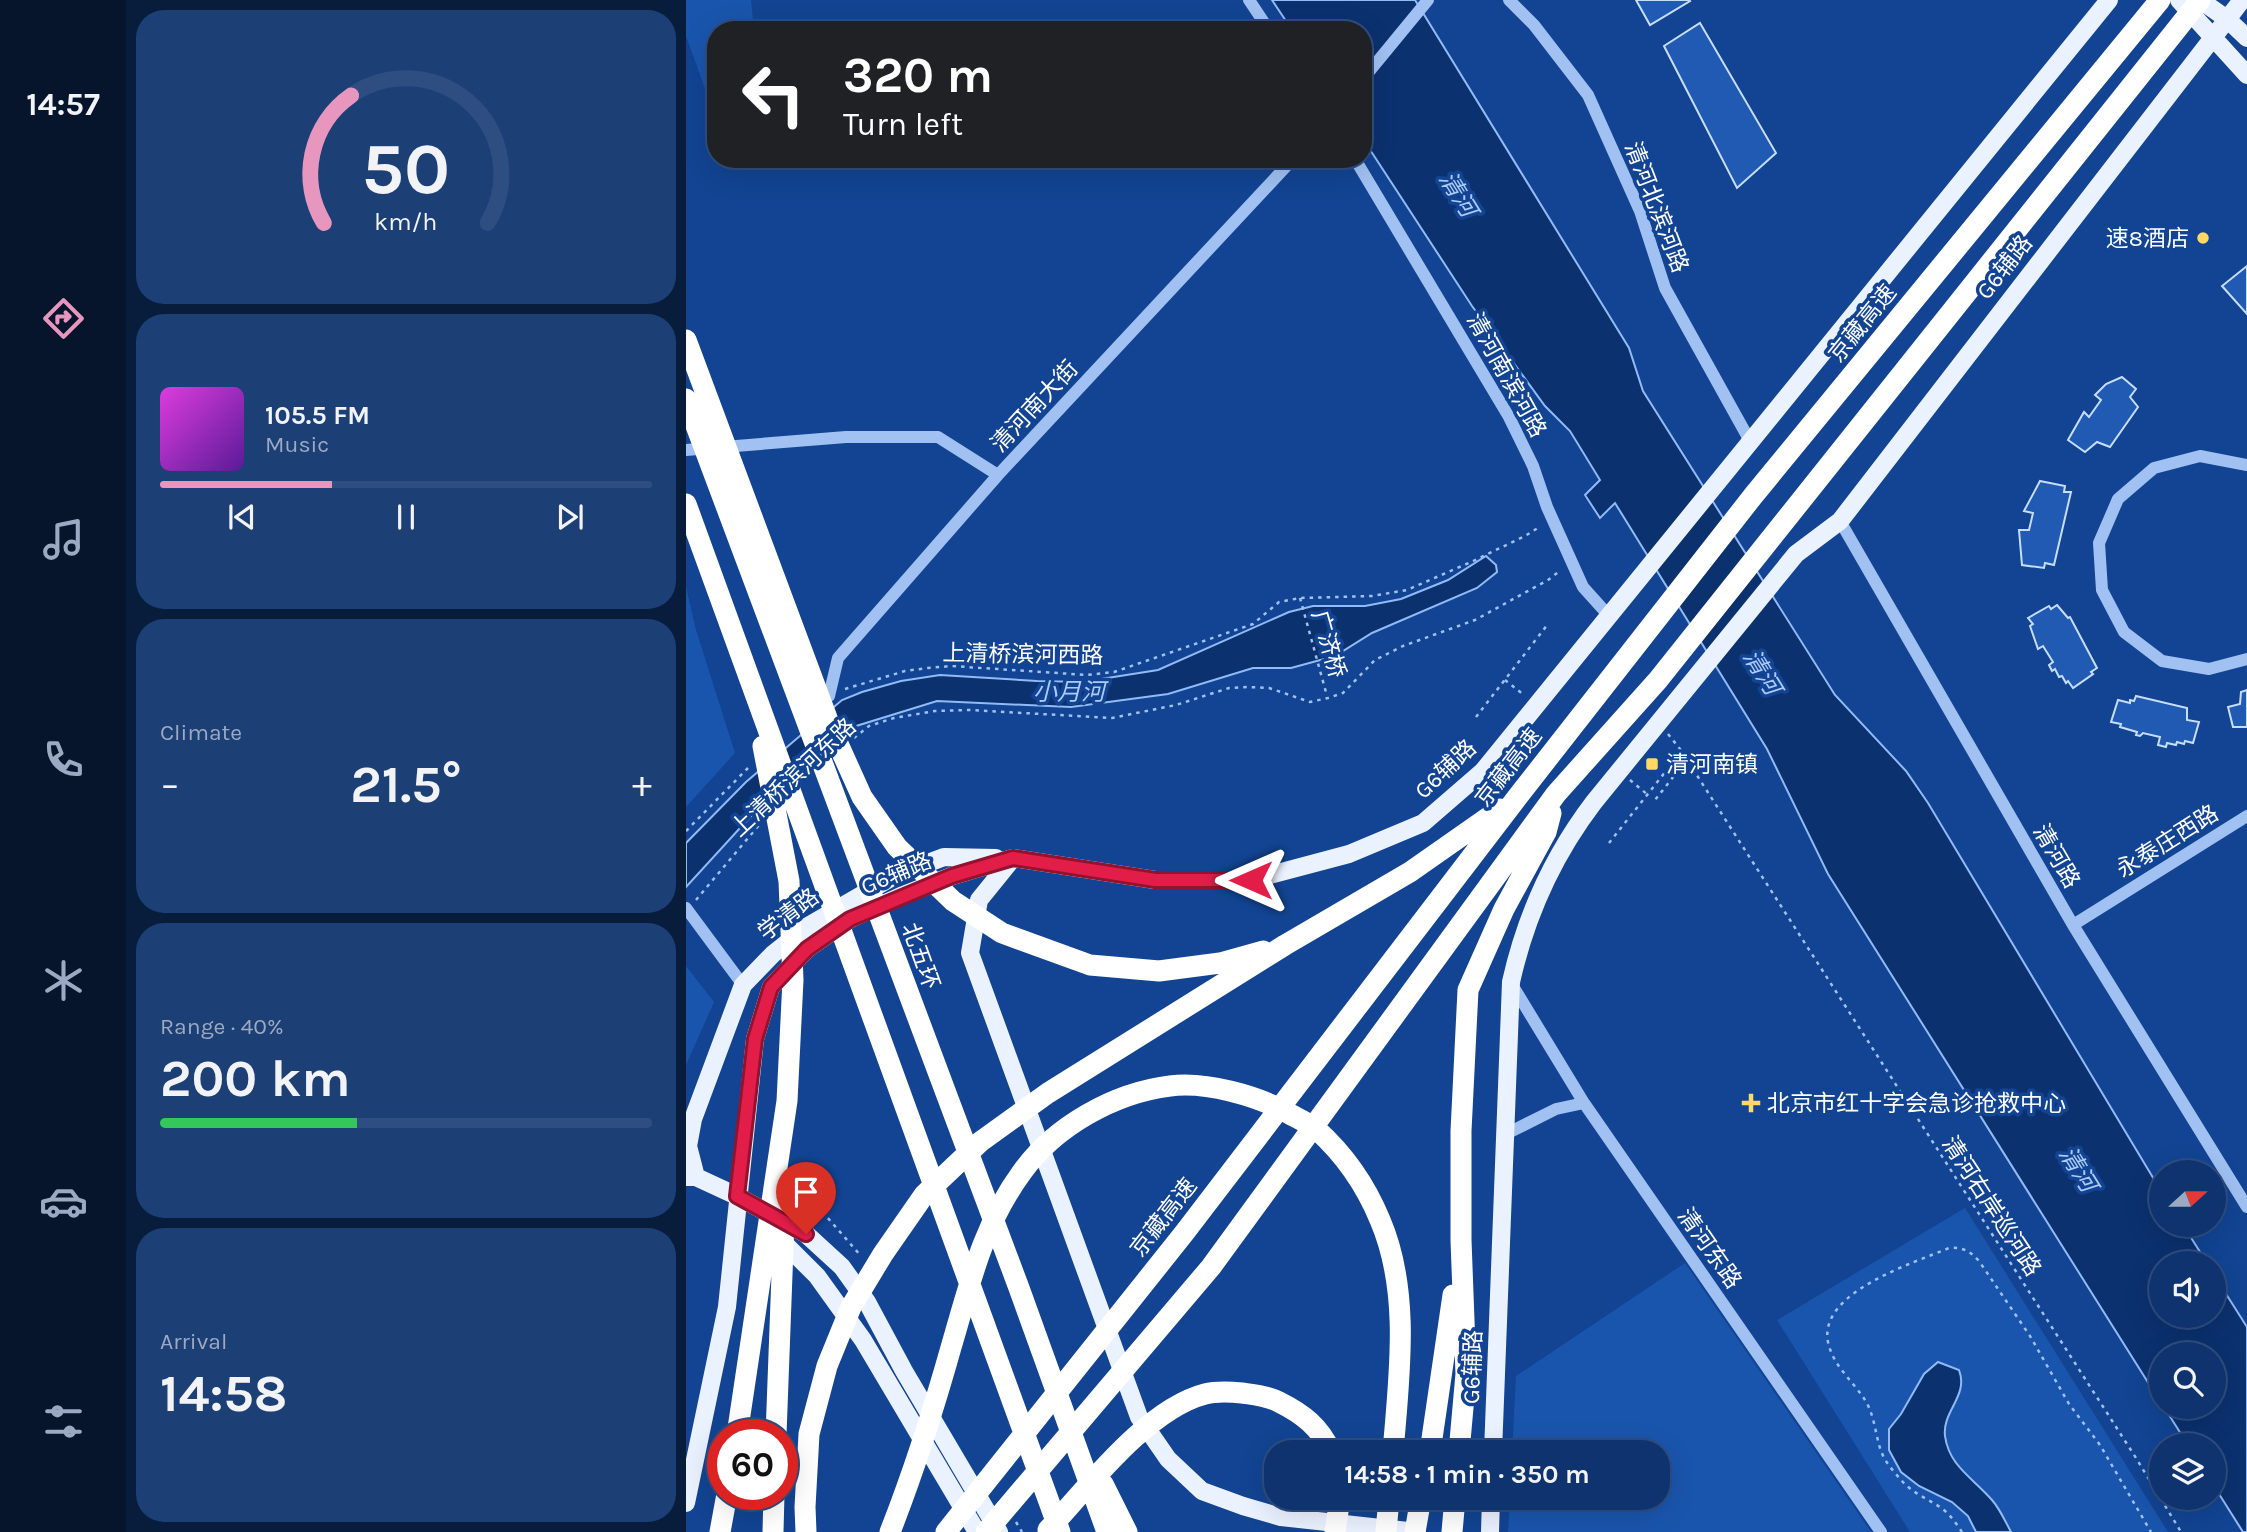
<!DOCTYPE html>
<meta charset="utf-8">
<style>
body{margin:0;font-family:Karla,"Noto Sans SC",sans-serif;background:#1c3f76;color:#f1f3f6;height:100vh;display:flex;flex-direction:column;font-size:26px;white-space:nowrap}
*{box-sizing:border-box;margin:0}
p{font-size:23px;color:#9baac2}
.icon{flex:none;width:38px;height:38px;fill:none;stroke:currentColor;stroke-width:2;stroke-linecap:round;stroke-linejoin:round}
.map{position:relative;flex:1;overflow:hidden}
.details{display:flex;flex-direction:column;gap:10px;padding:10px;background:#081c3c;width:560px}
.details>*{flex:none}
.banner{position:absolute;left:21px;top:21px;width:665px;height:147px;border-radius:28px;box-shadow:0 7px 28px #0002,0 0 0 2px #2e4e81;background:#202124;color:#fff;overflow:hidden}
.needle{width:46px;rotate:69deg}
.controls{position:absolute;left:1463px;top:1160px;display:grid;gap:14px}
.controls a{display:grid;place-items:center;width:77px;height:77px;border-radius:50%;background:#0e336e;box-shadow:0 7px 28px #0002,0 0 0 2px #2e4e81;font-size:35px}
.speed{position:absolute;left:21px;top:1419px;display:flex;gap:14px;font-size:35px;font-weight:700;text-align:center}
.speed>*{display:grid;place-content:center;width:91px;height:91px;border-radius:50%;background:#0e336e;box-shadow:0 7px 28px #0002,0 0 0 2px #2e4e81;line-height:1}
.speed .limit{border:10px solid #d22;background:#fff;color:#111}
.pin{position:absolute;display:grid;place-items:center;width:60px;height:60px;color:#fff;margin:-72px -30px;border-radius:50% 50% 50% 0;rotate:-45deg;box-shadow:0 0 7px #0007}
.pin .icon{rotate:45deg}
.me{position:absolute;width:77px;margin:-38px;rotate:270deg;stroke-linejoin:round;filter:drop-shadow(0 0 5px #0008)}
.turn{display:flex;align-items:center;gap:24px;height:147px;padding:0 21px;font-size:32px}
.turn .icon{width:91px;height:91px;stroke-width:2.5}
.turn b{display:block;font-size:49px;line-height:60px}
.big{font-size:52px;font-weight:700;line-height:1.1}
.details .card{flex:1;display:flex;flex-direction:column;justify-content:center;gap:10px;min-width:0;padding:0 24px;border-radius:28px;background:#1c3f76}
.details .dial{align-items:center;gap:0}
.dial svg{height:182px;overflow:visible;fill:none;stroke:#2e4e81;stroke-width:7;stroke-linecap:round;text-anchor:middle}
.dial text{fill:#f1f3f6;stroke:none}
.song{display:flex;align-items:center;gap:21px}
.cover{width:84px;height:84px;border-radius:10px;background:linear-gradient(135deg,hsl(300 70% 55%),hsl(270 70% 35%))}
.played{height:7px;border-radius:4px;background:linear-gradient(90deg,#e797bd 35%,#2e4e81 35%)}
.keys{display:flex;justify-content:space-around;direction:ltr}
.heat{display:flex;justify-content:space-between;align-items:center;font-size:38px;direction:ltr}
.charge{height:10px;border-radius:5px;background:linear-gradient(90deg,#34c759 40%,#2e4e81 0)}
.trip{position:absolute;left:578px;top:1440px;width:406px;height:70px;border-radius:28px;background:#0e336e;box-shadow:0 7px 28px #0002,0 0 0 2px #2e4e81;font-weight:700;line-height:70px;text-align:center}
main{display:flex;flex:1;min-height:0}
.menu{display:flex;flex-direction:column;width:126px;justify-content:space-around;align-items:center;background:#06142c;color:#9baac2}
.menu .icon{width:49px;height:49px}
.menu .on{color:#e797bd}
.menu b{font-size:32px;color:#f1f3f6}
.map>svg:first-child{display:block}
.green{fill:#1a55ad}
.water{fill:#0b316f;stroke:#91bbf6;stroke-width:2}
.building{fill:#205ab2;stroke:#c7ddfd;stroke-width:2}
.lines{fill:none;stroke-linecap:round;stroke-linejoin:round}
.path{stroke:#a0c1f2;stroke-width:2.5;stroke-dasharray:3.5 5;stroke-linecap:butt}
.minor{stroke:#a0c1f2;stroke-width:12}
.major{stroke:#ebf2ff;stroke-width:18}
.highway{stroke:#fff;stroke-width:21}
.route-casing{stroke:#92132f;stroke-width:18}
.route{stroke:#e11d48;stroke-width:12}
.poi-dot{fill:#ffd961;stroke:#124493;stroke-width:2.5}
.labels{text-anchor:middle;stroke-width:7;stroke-linejoin:round;paint-order:stroke}
.street-label{font-size:23px;fill:#fff;stroke:#124493}
.poi-label{font-size:23px;fill:#fff;stroke:#124493;text-anchor:start}
.water-label{font-size:24px;font-style:italic;fill:#accbf9;stroke:#124493}
</style>
<main>
<nav class="menu">
<b>14:57</b>
<svg class="icon on" aria-label="directions" viewBox="0 0 24 24"><path d="M12 3l9 9-9 9-9-9zM9 14v-3h6M13 9l2 2-2 2"/></svg>
<svg class="icon" aria-label="music" viewBox="0 0 24 24"><path d="M9 18V5l10-2v13"/><circle cx="6" cy="18" r="3"/><circle cx="16" cy="16" r="3"/></svg>
<svg class="icon" aria-label="phone" viewBox="0 0 24 24"><path d="M5 4h4l2 5-3 2q2 4 5 5l2-3 5 2v4C11 20 4 13 5 4z"/></svg>
<svg class="icon" aria-label="climate" viewBox="0 0 24 24"><path d="M12 3v18M4 7l16 10M4 17L20 7"/></svg>
<svg class="icon" aria-label="car" viewBox="0 0 24 24"><path d="M5 17H2v-5l4-1 3-4h7l3 4 3 1v5h-3M9 17h6M6 11h13"/><circle cx="7" cy="17" r="2"/><circle cx="17" cy="17" r="2"/></svg>
<svg class="icon" aria-label="filters" viewBox="0 0 24 24"><path d="M4 7h16M4 17h16"/><circle cx="9" cy="7" r="2"/><circle cx="15" cy="17" r="2"/></svg>
</nav>
<section class="details">
<div class="card dial"><svg viewBox="0 0 100 80">
<path d="M14 69A42 42 0 1 1 86 69"/>
<path d="M14 69A42 42 0 0 1 26 13" stroke="#e797bd"/>
<text x="50" y="56" font-size="32" font-weight="700">50</text>
<text x="50" y="72" font-size="11">km/h</text>
</svg></div>
<div class="card">
<div class="song"><i class="cover"></i><div><b>105.5 FM</b><p>Music</p></div></div>
<div class="played"></div>
<div class="keys"><svg class="icon" aria-label="previous" viewBox="0 0 24 24"><path d="M18 5L8 12l10 7zM5 5v14"/></svg><svg class="icon" aria-label="pause" viewBox="0 0 24 24"><path d="M8 5v14M16 5v14"/></svg><svg class="icon" aria-label="next" viewBox="0 0 24 24"><path d="M6 5l10 7-10 7zM19 5v14"/></svg></div>
</div>
<div class="card"><p>Climate</p>
<div class="heat"><a>−</a><b class="big">21.5°</b><a>+</a></div>
</div>
<div class="card"><p>Range · 40%</p><b class="big">200 km</b><div class="charge"></div></div>
<div class="card"><p>Arrival</p><b class="big">14:58</b></div>
</section>
<div class="map">
<svg width="1561" height="1532" viewBox="0 0 1561 1532">
<rect width="100%" height="100%" fill="#124493"/>
<path class="green" d="M0,0H65L68,30H30V119L0,36Z
M0,587L10,630L49,753L0,807Z
M0,966L28,1002L0,1065Z
M1279,1208L1482,1532H1224L1091,1320Z
M999,1263L1185,1532H822L824,1498H971V1452H826L830,1376Z"/>
<path class="water" d="M586,0H729L943,348L957,391L1149,695L1220,771L1242,803L1475,1191V1225H1497L1521,1263L1475,1264V1316H1528V1275L1561,1327V1532H1557L1528,1486V1446L1502,1445L1478,1407H1528V1354H1475V1403L1142,874L1081,749L929,503L914,518L899,495L914,480L884,431L859,406L786,306L677,139V30H606Z
M800,556L810,565L811,572L791,588L686,633L649,656L605,668H567L482,694L385,707L251,701L167,727L65,816L0,887V843L60,782L156,700L176,692L215,681L254,675L351,681L396,682L472,670L603,612L627,606H679L715,599L762,580Z
M1252,1362L1273,1370C1283,1396 1256,1411 1259,1436C1263,1466 1287,1478 1306,1500C1314,1509 1319,1521 1325,1532H1290L1282,1516L1266,1502L1233,1486L1215,1472L1203,1450V1429L1215,1414L1238,1374Z"/>
<path class="building" d="M950,0H1003L1004,1L964,25Z
M1014,23L1090,153L1051,188L978,46Z
M1561,266V314L1536,286Z
M1436,377L1450,389L1444,397L1452,407L1424,447L1411,442L1399,452L1382,440L1398,412L1403,417L1415,400L1409,395L1420,384Z
M1354,481L1379,486L1378,492H1385L1368,565L1359,563L1358,568L1336,565L1333,530H1343L1347,513L1338,511Z
M1371,605L1382,618L1384,617L1411,668L1405,672L1407,674L1387,688L1382,681L1380,683L1376,676L1373,677L1369,669L1366,671L1363,665L1367,662L1357,646L1352,649L1344,626L1347,624L1342,618L1363,606L1365,609Z
M1561,690V727H1547L1542,707L1554,704L1555,692Z
M1450,696L1501,708V720L1513,722L1507,743L1499,741L1498,744L1491,742L1490,745L1481,743L1480,747L1472,745L1474,737L1457,733L1454,736L1450,735L1451,732L1434,727L1435,724L1425,722L1432,700L1444,703V700L1448,701Z"/>
<g class="lines">
<path class="path" d="M614,598L641,696
M819,680L838,695
M159,689L219,671L242,668L266,666L401,675L428,672L567,624L593,602L614,598L686,596L721,590L785,562L839,536L855,526
M790,717L862,624
M982,734L994,749L1450,1458L1495,1532
M168,738L183,726L208,718L249,711L284,710L426,718L490,705L543,688L562,687L583,688L624,702L642,698L657,693L689,660L717,646L789,620L862,580L875,570
M944,780L962,795
M0,831L62,768
M923,843L980,771L988,776L969,800
M10,900L73,825
M115,1198L134,1209L175,1256
M330,1522L336,1532
M1276,1532C1271,1525 1266,1517 1259,1511C1246,1500 1228,1495 1216,1481C1208,1472 1199,1462 1195,1451C1189,1434 1189,1416 1179,1400C1167,1381 1147,1366 1142,1342C1132,1292 1228,1263 1263,1248C1277,1247 1284,1251 1293,1261L1344,1336L1383,1404L1414,1445L1465,1532"/>
<path class="minor" d="M563,0L583,30
M823,0L848,25L902,95L954,211L979,288L1064,441
M677,79L742,0
M669,159L823,417L847,466L861,507L897,587L924,617
M0,450L160,437H252L312,475
M1561,465L1514,456L1468,468L1432,499L1413,543L1416,590L1438,632L1476,661L1523,669L1561,659
M1154,521L1387,925L1561,1207
M143,696L152,658L312,475L607,159
M0,908L57,985
M1387,925L1561,816
M825,983L898,1103L1195,1532
M820,1134L870,1109L898,1103"/>
<path class="major" d="M1493,0L1561,75
M1514,0L1541,19L1561,38
M327,858L293,900L284,953L453,1417L482,1459L516,1491L557,1506L595,1517L731,1532
M7,1119L2,1146L10,1177
M0,1125L7,1119L57,985L87,954L122,926L210,875L258,857L310,858
M0,1177H10L51,1196L120,1234L156,1267L181,1302L218,1371L313,1532
M91,1236L131,1276L177,1340L291,1532
M807,1452L825,982C840,915 866,857 908,802L1110,554L1154,521L1556,0
M0,1503L41,1307L69,1039L85,987L121,949L164,919L215,896L266,876L327,858L469,880H565L663,854L737,823L797,771L1423,0
M804,1532L805,1498"/>
<path class="highway" d="M0,340L144,726L176,797L211,847L267,901L316,933L404,965L473,971L534,963L577,951
M0,399L333,1288L421,1532
M0,504L374,1532
M51,1435L101,1101L107,980L103,881L77,746
M90,1435L99,1194
M744,1452L767,1295
M773,1452L780,1374L775,1240V1131L782,990L818,909L860,832L865,813
M417,1484L441,1532
M362,1530C402,1487 461,1409 519,1394C531,1391 545,1392 556,1393C570,1395 581,1396 593,1402C617,1414 634,1427 645,1452
M34,1532L41,1494
M87,1532L88,1494
M120,1532L119,1507L123,1434L141,1366L165,1307L197,1254L238,1195L294,1142L362,1093L599,945L724,872L814,809
M204,1532C228,1471 248,1408 266,1344C284,1283 297,1225 336,1172C369,1126 428,1093 484,1086C519,1081 572,1096 602,1113C611,1118 622,1123 630,1129C658,1154 680,1186 694,1220C725,1292 713,1377 707,1452
M260,1532L499,1232L833,795L1067,496L1474,0
M300,1532L525,1267L870,794L972,680L1514,0
M649,1532L654,1498
M700,1532L703,1498
M729,1532L735,1498
M766,1532L769,1498"/>
</g>
<g class="lines">
<g class="route-casing">
<path id="route" d="M120,1234L51,1196L69,1039L85,987L121,949L164,919L266,876L327,858L469,880H565"/>
</g>
<use href="#route" class="route"/>
</g>
<g class="poi-dot">
<circle cx="1517" cy="238" r="7"/>
<rect x="959" y="757" width="14" height="14" rx="3.5"/>
<path d="M1061.5 1092.5h7v7h7v7h-7v7h-7v-7h-7v-7h7z"/>
</g>
<g class="labels">
<g class="street-label">
<text transform="translate(971 207) rotate(69)" y="8">清河北滨河路</text>
<text transform="translate(1318 267) rotate(-52)" y="8">G6辅路</text>
<text transform="translate(1176 323) rotate(-51)" y="8">京藏高速</text>
<text transform="translate(821 375) rotate(61)" y="8">清河南滨河路</text>
<text transform="translate(348 406) rotate(-47)" y="8">清河南大街</text>
<text transform="translate(643 644) rotate(74)" y="8">广济桥</text>
<text transform="translate(337 654) rotate(1)" y="8">上清桥滨河西路</text>
<text transform="translate(822 767) rotate(-52)" y="8">京藏高速</text>
<text transform="translate(759 769) rotate(-43)" y="8">G6辅路</text>
<text transform="translate(107 777) rotate(-43)" y="8">上清桥滨河东路</text>
<text transform="translate(1481 841) rotate(-32)" y="8">永泰庄西路</text>
<text transform="translate(1371 856) rotate(60)" y="8">清河路</text>
<text transform="translate(210 873) rotate(-23)" y="8">G6辅路</text>
<text transform="translate(102 914) rotate(-37)" y="8">学清路</text>
<text transform="translate(235 956) rotate(70)" y="8">北五环</text>
<text transform="translate(1306 1206) rotate(57)" y="8">清河右岸巡河路</text>
<text transform="translate(477 1217) rotate(-52)" y="8">京藏高速</text>
<text transform="translate(1024 1248) rotate(55)" y="8">清河东路</text>
<text transform="translate(786 1367) rotate(-88)" y="8">G6辅路</text>
</g>
<g class="poi-label">
<text x="1503" y="246" text-anchor="end">速8酒店</text>
<text x="980" y="772">清河南镇</text>
<text x="1081" y="1111">北京市红十字会急诊抢救中心</text>
</g>
<g class="water-label">
<text transform="translate(772 194) rotate(58)" y="8">清河</text>
<text transform="translate(1076 672) rotate(58)" y="8">清河</text>
<text x="383" y="700">小月河</text>
<text transform="translate(1392 1169) rotate(58)" y="8">清河</text>
</g>
</g>
</svg>
<div class="controls">
<a><svg class="needle" viewBox="-14 -14 28 28"><path d="M0-13l5 13h-10z" fill="#e53935"/><path d="M0 13l5-13h-10z" fill="#9baac2"/></svg></a>
<a><svg class="icon" aria-label="sound" viewBox="0 0 24 24"><path d="M4 9h4l5-4v14l-5-4H4zM17 9q2 3 0 6"/></svg></a>
<a><svg class="icon" aria-label="search" viewBox="0 0 24 24"><circle cx="10" cy="10" r="6"/><path d="M15 15l6 6"/></svg></a>
<a><svg class="icon" aria-label="layers" viewBox="0 0 24 24"><path d="M12 4l9 5-9 5-9-5zM3 14l9 5 9-5"/></svg></a>
</div>
<div class="speed"><div class="limit">60</div></div>
<div class="pin" style="left:120px;top:1234px;background:#d93025"><svg class="icon" aria-label="arrive" viewBox="0 0 24 24"><path d="M6 21V4h12l-3 4 3 4H6"/></svg></div>
<svg class="me" style="left:565px;top:880px" viewBox="-20 -20 40 40"><path d="M0-17L14 15 0 8-14 15z" fill="#e11d48" stroke="#fff" stroke-width="4"/></svg>
<div class="trip">14:58 · 1 min · 350 m</div>
<div class="banner">
<div class="turn"><svg class="icon" aria-label="left" viewBox="0 0 24 24"><path d="M17 20v-9H6M10 6l-5 5 5 5"/></svg><div><b>320 m</b>Turn left</div></div>
</div>
</div>
</main>
